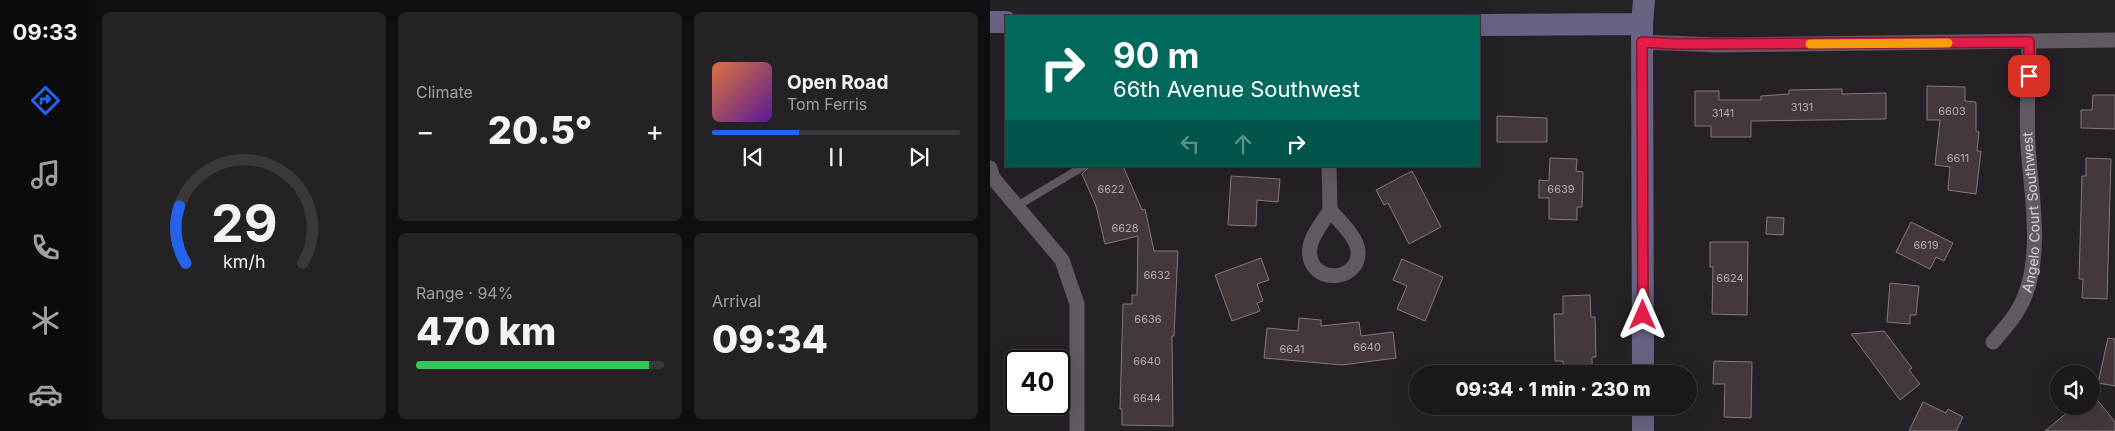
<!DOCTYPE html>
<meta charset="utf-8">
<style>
body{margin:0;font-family:Inter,sans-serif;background:#252226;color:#f1f3f6;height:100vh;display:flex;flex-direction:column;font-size:19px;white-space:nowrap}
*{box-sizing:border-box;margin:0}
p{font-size:16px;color:#a0a0a4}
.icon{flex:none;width:28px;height:28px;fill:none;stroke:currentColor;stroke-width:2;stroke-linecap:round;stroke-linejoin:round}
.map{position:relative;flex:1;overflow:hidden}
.drawer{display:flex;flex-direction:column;gap:12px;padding:12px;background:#0f0e10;width:900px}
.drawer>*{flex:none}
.banner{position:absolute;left:15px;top:15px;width:475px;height:152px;border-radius:0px;box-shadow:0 5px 20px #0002,0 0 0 1px #3a383b;background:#00695c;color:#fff;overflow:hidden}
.fabs{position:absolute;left:1060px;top:365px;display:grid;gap:10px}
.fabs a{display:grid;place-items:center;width:50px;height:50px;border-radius:50%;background:#1c191d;box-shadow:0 5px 20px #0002,0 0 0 1px #3a383b;font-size:25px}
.speed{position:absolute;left:15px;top:350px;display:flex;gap:10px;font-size:25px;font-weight:700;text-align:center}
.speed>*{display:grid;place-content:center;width:65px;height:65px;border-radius:50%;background:#1c191d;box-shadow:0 5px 20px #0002,0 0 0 1px #3a383b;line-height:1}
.speed .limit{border:2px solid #111;border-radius:8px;background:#fff;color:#111}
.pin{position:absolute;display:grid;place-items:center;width:42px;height:42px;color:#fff;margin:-21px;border-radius:10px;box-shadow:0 2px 8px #0006}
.me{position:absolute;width:55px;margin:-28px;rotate:0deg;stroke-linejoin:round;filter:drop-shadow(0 0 4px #0008)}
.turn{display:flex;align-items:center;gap:18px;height:105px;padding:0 25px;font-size:22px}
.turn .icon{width:65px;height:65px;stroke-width:2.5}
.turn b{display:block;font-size:35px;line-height:42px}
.lanes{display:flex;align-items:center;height:48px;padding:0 25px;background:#0003;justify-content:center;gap:25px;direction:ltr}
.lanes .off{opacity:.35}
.big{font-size:38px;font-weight:800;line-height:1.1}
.drawer .card{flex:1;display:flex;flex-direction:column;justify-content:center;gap:8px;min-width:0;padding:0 18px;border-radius:8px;background:#252226}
.drawer .dial{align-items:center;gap:0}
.dial svg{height:130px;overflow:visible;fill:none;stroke:#3a383b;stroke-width:7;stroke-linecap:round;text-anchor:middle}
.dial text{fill:#f1f3f6;stroke:none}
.song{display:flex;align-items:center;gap:15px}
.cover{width:60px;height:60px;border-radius:8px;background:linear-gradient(135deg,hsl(20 70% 55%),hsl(270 70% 35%))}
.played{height:5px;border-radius:2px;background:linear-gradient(90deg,#2563eb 35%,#3a383b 35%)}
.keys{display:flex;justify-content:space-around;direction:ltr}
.heat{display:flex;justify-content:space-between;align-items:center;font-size:28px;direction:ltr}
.charge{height:8px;border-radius:4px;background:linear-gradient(90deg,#34c759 94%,#3a383b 0)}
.drawer .tiles{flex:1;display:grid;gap:12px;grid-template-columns:repeat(3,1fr)}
.card:first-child{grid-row:span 2}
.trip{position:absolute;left:419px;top:365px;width:288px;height:50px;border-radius:25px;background:#1c191d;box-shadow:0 5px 20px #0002,0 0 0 1px #3a383b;font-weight:800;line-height:50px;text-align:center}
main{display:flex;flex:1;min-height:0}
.menu{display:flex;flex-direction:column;width:90px;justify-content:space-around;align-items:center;background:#0b0a0c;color:#a0a0a4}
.menu .icon{width:35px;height:35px}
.menu .selected{color:#2563eb}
.menu b{font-size:22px;color:#f1f3f6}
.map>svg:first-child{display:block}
.building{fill:#43393c;stroke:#84787c}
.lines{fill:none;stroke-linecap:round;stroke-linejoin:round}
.lane{stroke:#615a62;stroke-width:8}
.street{stroke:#615a62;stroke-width:15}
.secondary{stroke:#6a6283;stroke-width:22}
.route-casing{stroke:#92132f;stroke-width:12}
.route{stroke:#e11d48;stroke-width:9}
.slow{stroke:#f59e0b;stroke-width:9}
.labels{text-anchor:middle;stroke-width:5;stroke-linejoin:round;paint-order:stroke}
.number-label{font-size:11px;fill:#b0aaaf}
.street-label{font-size:14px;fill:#d4d0d5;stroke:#0e0b0e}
</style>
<main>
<nav class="menu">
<b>09:33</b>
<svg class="icon selected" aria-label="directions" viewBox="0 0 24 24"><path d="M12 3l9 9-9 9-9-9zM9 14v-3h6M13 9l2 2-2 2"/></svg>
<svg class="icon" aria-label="music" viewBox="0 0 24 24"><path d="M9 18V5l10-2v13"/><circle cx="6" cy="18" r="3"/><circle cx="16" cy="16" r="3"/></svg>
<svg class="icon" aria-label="phone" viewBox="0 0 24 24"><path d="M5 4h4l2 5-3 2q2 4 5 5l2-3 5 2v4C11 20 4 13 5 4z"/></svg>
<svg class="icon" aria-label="climate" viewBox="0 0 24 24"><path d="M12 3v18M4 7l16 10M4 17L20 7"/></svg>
<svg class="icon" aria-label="car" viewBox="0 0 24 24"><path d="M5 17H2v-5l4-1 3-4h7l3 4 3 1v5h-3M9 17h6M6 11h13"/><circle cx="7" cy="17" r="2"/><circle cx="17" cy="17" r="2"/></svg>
</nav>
<section class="drawer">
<div class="tiles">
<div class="card dial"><svg viewBox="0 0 100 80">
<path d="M14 69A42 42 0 1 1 86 69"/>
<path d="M14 69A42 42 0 0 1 10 34" stroke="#2563eb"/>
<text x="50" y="56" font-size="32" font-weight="700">29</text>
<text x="50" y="72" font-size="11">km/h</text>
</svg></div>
<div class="card"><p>Climate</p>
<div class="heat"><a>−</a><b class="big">20.5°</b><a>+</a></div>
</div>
<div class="card">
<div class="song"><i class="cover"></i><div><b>Open Road</b><p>Tom Ferris</p></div></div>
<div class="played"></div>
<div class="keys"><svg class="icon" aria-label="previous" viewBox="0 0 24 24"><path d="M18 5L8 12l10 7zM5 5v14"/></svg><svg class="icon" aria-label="pause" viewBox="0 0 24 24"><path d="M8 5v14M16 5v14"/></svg><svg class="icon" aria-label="next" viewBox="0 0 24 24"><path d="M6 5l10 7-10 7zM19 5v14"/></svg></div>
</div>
<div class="card"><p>Range · 94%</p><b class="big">470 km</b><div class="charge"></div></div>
<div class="card"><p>Arrival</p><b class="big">09:34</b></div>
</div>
</section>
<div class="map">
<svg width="1125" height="431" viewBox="0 0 1125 431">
<rect width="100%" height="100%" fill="#262127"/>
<path class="building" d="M937,86L975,87V101L986,102V131L989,132L987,151H991L986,194L958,190L960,167L945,165L950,120H937Z
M852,89V94L896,93V119L761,121V137H721V126H705V91H729V100H771V96L799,94V90Z
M1103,95H1125V129L1091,128V110H1102Z
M507,116L557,118V142H507Z
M560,158L587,159L586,171L593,172L592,207H587V220L559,219V198H549V180L559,181Z
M1096,158L1121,159L1117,299L1092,298L1093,279H1089L1092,176H1096Z
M100,166H133L152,210L155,209L164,251H188L184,336H182L183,426L132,425V409H130L133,304H142V295H147L148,236L115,244L106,206L92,174Z
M422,171L451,227L419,244L398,203L394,205L386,190Z
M241,176L290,179L288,202L267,200L266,226L238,225Z
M777,217L794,218L793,235L776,234Z
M921,222L963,243L954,261L946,257L940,269L906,252Z
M720,242H758L757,315L722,314L723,267H720Z
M271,258L279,280L267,284L273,301L267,303L270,311L242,321L225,275Z
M412,259L453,277L435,321L407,309L417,286L403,280Z
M900,283L929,286L926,315H920V324L897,322Z
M600,295L601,317H605L606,357H602V374H574L573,361H565L564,314H573V296Z
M309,318L331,320V326L369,322L371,336L403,332L406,358L352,365L274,358L277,328L308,331Z
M894,331L922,368L919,370L930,384L910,400L861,334Z
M1118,338L1125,339V386L1108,383Z
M724,361L762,362L761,418L734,417L735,384H723Z
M1101,392L1125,422V431H1055L1085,406H1101Z
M933,402L956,413L958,409L973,417L966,431H919Z"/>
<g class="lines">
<path class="lane" d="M27,206L94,166"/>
<g class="street">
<path d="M652,42L727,45L1125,40"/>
<path d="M339,166L340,210"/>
<path d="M0,168L3,178L72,260L87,304V431"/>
<path d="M340,210C349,221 367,237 368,251C370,284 315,285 320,247C322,234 334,221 340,210Z"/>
<path id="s1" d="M1003,342C1015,328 1027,315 1034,298C1053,253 1041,193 1038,146C1036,112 1039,76 1039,42"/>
</g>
<path class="secondary" d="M0,22H16
M489,25L652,24
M653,374L652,24L654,0
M653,406V431"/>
</g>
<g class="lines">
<g class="route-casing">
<path id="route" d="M653,315L652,42L687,44L1039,42V76"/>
</g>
<use href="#route" class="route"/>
<path class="slow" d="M820,44L958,43"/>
</g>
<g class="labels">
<g class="number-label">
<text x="812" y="111">3131</text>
<text x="962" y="115">6603</text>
<text x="733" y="117">3141</text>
<text x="968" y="162">6611</text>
<text x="121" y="193">6622</text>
<text x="571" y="193">6639</text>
<text x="135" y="232">6628</text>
<text x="936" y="249">6619</text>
<text x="167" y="279">6632</text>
<text x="740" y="282">6624</text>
<text x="158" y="323">6636</text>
<text x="377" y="351">6640</text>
<text x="302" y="353">6641</text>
<text x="157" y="365">6640</text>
<text x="157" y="402">6644</text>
</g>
<g class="street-label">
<text dy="5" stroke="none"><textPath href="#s1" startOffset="141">Angelo Court Southwest</textPath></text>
</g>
</g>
</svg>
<div class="fabs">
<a><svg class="icon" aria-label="sound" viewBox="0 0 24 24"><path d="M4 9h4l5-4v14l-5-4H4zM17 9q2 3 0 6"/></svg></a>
</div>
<div class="speed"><div class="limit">40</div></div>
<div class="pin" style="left:1039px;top:76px;background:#d93025"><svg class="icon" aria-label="arrive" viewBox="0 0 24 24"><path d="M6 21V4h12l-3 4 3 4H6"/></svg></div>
<svg class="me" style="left:653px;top:315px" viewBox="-20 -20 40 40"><path d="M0-17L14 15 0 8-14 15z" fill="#e11d48" stroke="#fff" stroke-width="4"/></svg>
<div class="trip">09:34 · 1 min · 230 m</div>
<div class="banner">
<div class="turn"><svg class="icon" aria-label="right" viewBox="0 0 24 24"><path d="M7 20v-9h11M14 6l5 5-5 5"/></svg><div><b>90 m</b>66th Avenue Southwest</div></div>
<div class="lanes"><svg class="icon off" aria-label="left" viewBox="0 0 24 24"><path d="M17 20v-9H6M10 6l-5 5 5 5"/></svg><svg class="icon off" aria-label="ahead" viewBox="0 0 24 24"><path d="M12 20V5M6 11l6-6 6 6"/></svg><svg class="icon" aria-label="right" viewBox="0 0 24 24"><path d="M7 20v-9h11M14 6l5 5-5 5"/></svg></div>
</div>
</div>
</main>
